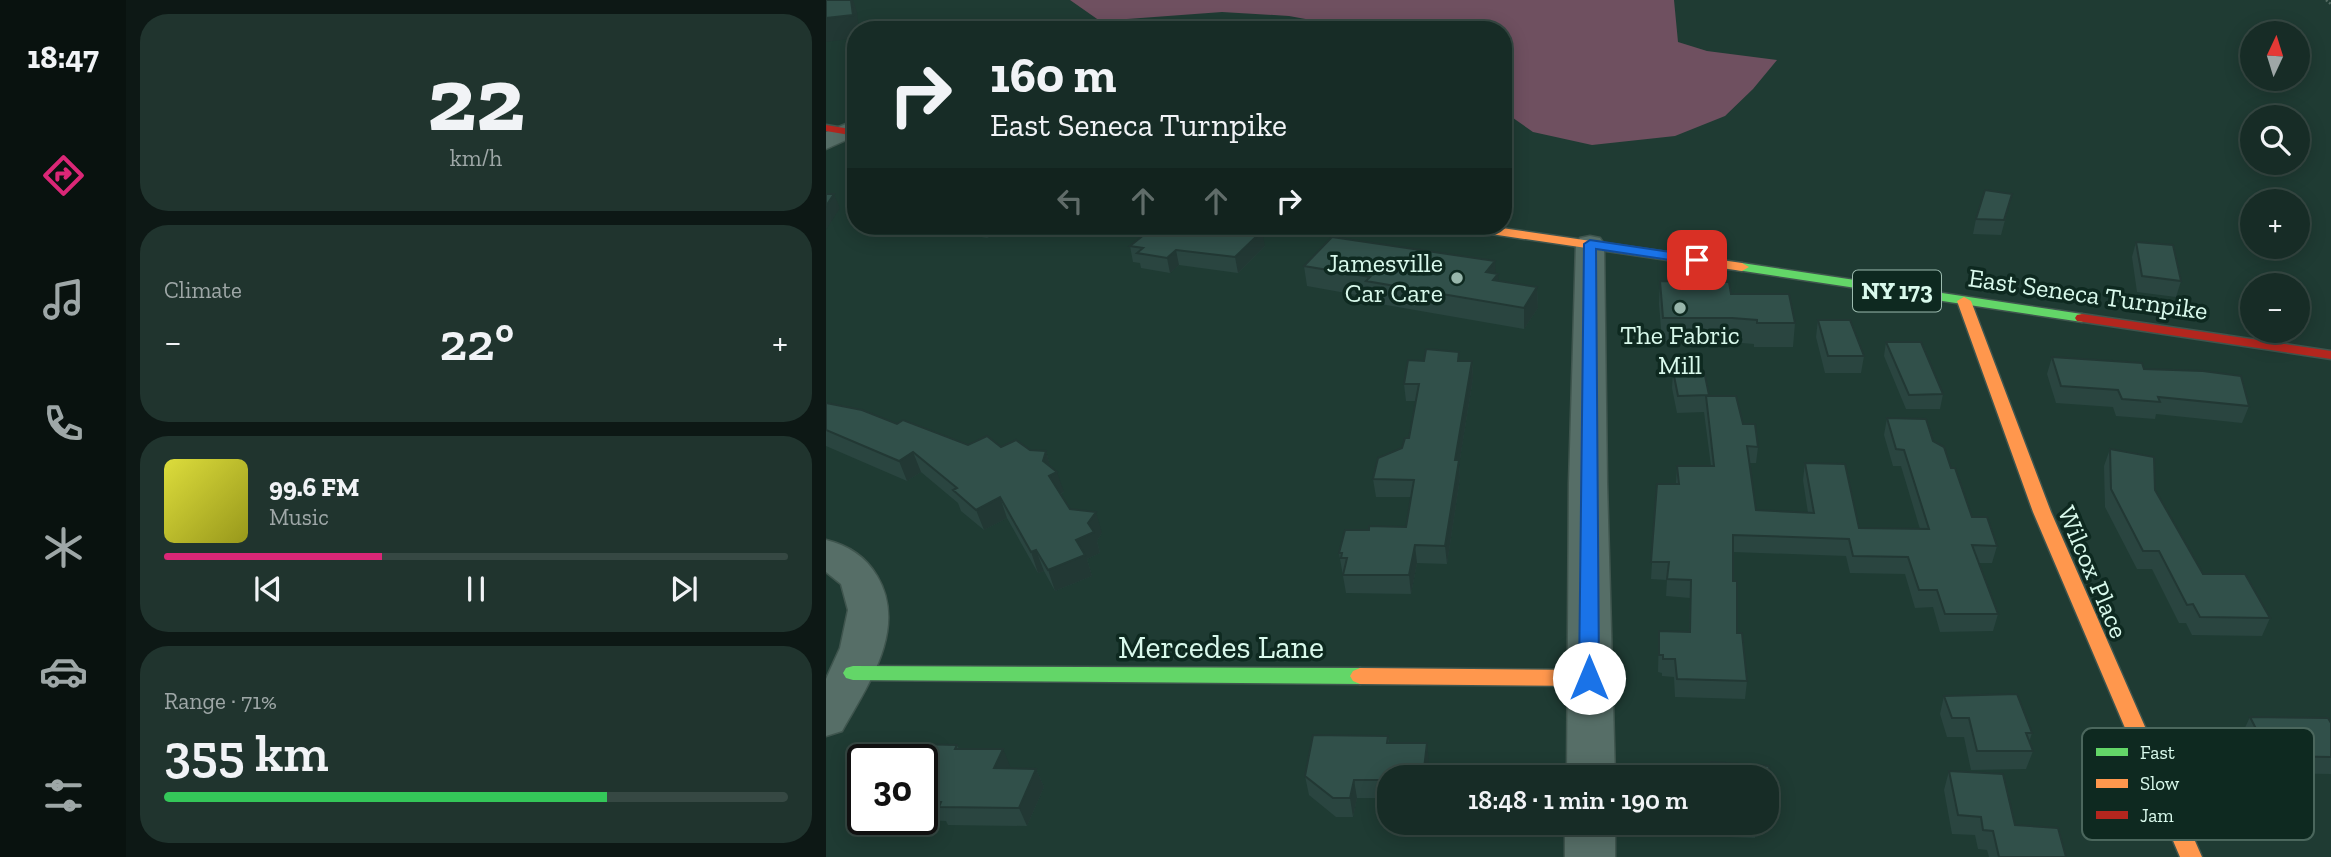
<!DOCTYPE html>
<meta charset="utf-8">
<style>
body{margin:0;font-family:"Zilla Slab",serif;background:#20342e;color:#f1f3f6;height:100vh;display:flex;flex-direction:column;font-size:26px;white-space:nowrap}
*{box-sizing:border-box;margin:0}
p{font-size:23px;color:#9ea7a7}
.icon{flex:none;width:38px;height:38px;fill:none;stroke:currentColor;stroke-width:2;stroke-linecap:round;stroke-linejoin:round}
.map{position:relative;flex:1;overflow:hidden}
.sheet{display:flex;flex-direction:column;gap:14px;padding:14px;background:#0d1815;width:700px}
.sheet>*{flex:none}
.banner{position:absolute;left:21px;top:21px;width:665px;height:214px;border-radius:28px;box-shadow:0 4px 18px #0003,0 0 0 2px #364843;background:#172c26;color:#f1f3f6;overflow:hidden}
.needle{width:46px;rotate:4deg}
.fabs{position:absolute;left:1414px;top:21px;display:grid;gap:14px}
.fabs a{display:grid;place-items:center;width:70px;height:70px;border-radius:50%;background:#172c26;box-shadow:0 4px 18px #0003,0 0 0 2px #364843;font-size:35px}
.speed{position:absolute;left:21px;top:744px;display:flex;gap:14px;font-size:35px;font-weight:700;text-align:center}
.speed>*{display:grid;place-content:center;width:91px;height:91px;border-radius:50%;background:#172c26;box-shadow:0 4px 18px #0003,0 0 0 2px #364843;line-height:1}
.speed .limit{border:4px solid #111;border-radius:10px;background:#fff;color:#111}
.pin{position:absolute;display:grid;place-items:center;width:60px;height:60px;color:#fff;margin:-30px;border-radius:14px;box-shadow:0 4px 10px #0006}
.me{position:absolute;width:77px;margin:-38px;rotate:0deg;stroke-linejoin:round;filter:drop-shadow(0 0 5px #0008)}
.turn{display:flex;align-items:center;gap:24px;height:147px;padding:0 28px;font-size:32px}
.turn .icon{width:91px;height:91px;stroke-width:2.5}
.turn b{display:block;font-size:49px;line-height:60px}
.lanes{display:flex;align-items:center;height:66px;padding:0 28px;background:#0003;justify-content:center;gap:35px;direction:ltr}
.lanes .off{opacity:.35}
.big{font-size:52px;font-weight:600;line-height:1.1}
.sheet .widget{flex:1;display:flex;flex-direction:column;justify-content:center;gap:10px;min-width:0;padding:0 24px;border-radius:28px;background:#20342e}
.sheet .dial{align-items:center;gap:0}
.dial b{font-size:91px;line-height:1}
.song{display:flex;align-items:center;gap:21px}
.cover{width:84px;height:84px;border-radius:10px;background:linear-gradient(135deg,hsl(60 70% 55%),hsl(60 70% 35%))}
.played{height:7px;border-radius:4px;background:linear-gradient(90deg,#db2777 35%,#364843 35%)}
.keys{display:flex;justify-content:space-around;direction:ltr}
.heat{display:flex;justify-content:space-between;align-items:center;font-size:38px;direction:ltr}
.charge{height:10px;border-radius:5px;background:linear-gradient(90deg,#34c759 71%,#364843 0)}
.trip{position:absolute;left:551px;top:765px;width:402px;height:70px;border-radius:28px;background:#172c26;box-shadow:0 4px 18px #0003,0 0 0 2px #364843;font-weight:600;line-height:70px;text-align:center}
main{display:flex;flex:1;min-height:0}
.dock{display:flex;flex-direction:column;width:126px;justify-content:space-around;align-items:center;background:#09120f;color:#9ea7a7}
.dock .icon{width:49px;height:49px}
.dock .current{color:#db2777}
.dock b{font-size:32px;color:#f1f3f6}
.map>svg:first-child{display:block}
.green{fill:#6f5060}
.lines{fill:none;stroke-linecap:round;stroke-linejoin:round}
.lane-casing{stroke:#3f554e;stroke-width:3}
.street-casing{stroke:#3f554e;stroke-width:3}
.fast-casing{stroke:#3f554e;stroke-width:3}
.slow-casing{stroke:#3f554e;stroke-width:3}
.jam-casing{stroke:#3f554e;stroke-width:3}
.path{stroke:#546a62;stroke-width:2.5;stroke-dasharray:2 2;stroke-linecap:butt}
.lane{fill:#566e67;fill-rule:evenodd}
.street{fill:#566e67;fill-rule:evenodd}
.fast{fill:#63d668;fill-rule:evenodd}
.slow{fill:#ff974d;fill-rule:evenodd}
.jam{fill:#b3261e;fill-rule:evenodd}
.wall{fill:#2a4540}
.shaded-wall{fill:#223834}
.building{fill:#31504a;stroke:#223834;stroke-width:2}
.route{fill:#1a73e8;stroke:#114b97;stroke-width:2}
.poi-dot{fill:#98b6ab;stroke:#0e2920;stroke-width:2.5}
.labels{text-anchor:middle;stroke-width:7;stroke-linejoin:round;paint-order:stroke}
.shield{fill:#0e2920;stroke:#9cbbaf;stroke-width:2}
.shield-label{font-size:24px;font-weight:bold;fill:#d9f9ec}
.poi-label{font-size:26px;fill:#d9f9ec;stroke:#0e2920;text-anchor:end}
.street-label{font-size:26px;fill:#d9f9ec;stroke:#0e2920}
.near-street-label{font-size:32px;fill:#d9f9ec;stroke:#0e2920}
.key{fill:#0e2920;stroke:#4b675d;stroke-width:2}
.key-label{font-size:19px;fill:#d9f9ec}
</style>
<main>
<nav class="dock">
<b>18:47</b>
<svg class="icon current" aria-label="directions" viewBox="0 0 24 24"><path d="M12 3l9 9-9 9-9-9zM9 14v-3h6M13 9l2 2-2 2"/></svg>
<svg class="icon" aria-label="music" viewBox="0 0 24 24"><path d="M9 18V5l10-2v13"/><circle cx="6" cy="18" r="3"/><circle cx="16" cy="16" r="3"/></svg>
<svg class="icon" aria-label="phone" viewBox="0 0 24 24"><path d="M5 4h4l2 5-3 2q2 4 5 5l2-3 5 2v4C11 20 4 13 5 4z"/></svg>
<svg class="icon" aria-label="climate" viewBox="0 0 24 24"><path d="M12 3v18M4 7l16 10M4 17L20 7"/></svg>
<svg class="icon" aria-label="car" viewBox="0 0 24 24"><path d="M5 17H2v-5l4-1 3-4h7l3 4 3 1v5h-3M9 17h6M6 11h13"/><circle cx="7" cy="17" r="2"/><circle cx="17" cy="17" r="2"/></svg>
<svg class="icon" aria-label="filters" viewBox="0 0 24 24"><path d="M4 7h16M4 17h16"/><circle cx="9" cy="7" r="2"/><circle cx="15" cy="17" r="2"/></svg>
</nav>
<section class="sheet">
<div class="widget dial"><b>22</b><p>km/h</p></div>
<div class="widget"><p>Climate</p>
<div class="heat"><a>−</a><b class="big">22°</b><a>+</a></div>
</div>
<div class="widget">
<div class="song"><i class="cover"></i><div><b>99.6 FM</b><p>Music</p></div></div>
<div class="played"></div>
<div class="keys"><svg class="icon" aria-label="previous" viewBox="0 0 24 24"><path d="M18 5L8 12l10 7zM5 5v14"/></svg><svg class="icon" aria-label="pause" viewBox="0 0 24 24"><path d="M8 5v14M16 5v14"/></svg><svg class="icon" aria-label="next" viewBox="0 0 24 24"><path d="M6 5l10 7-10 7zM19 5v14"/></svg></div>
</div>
<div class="widget"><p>Range · 71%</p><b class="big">355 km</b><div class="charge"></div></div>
</section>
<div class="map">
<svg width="1505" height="857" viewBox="0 0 1505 857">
<rect width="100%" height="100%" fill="#1f3b33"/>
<path class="green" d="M244,0H848L852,42L881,51L951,60L927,89L899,116L849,136L766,145L707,132L677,111V30H540L463,16L396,12L274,21Z"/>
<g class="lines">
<g class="lane-casing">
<path id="lane" d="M307,226H384C371,236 319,236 307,226Z"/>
</g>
<g class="street-casing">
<path id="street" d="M20,124L29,126V136L0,149V132Z
M764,236L774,238L778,244L781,483L789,777H741L743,483L750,244L754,238Z
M0,540C21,545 40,557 51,576C82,628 42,685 16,731L0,736V679L14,648L22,610L15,584L0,572Z
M739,822H789V857H739Z"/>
</g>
<g class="fast-casing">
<path id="fast" d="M916,263L1256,314L1263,318L1256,322L911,270V264Z
M27,666L534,668L541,671L544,676L541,681L534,684L27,680L20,678L17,673L20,668Z"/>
</g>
<g class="slow-casing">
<path id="slow" d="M632,226H662L916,263L923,267L916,271L638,230Z
M1138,297L1145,301L1225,512L1376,857H1354L1207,512L1131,301Z
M534,668L763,670L770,673L773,678L770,683L763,686L534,684L527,681L524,676L527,671Z"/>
</g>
<g class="jam-casing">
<path id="jam" d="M0,125L30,130V136L0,131Z
M1256,314L1505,351V359L1251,321L1249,318L1251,315Z"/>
</g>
<path class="path" d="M1500,0L1505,4"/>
<use href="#lane" class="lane"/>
<use href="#street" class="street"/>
<use href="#fast" class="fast"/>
<use href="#slow" class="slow"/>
<use href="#jam" class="jam"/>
</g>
<path class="wall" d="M1186,194L1175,235L1147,234L1150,219Z
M103,226H180L162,238L104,229Z
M1310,242L1355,281L1350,297L1311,292L1306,257Z
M304,246H439L412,273L353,265L344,273L315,268L314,263L307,262Z
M478,266L669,273L672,281L711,287L712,308L698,329L543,302L542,297L481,286Z
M834,281L905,294L969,323L967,347H928V344L904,342L836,341L833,304Z
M992,320L1038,356L1035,373H999L990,337Z
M1060,342L1117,394L1114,409H1080L1058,356Z
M1226,357L1318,369L1423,406L1416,423L1330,414L1329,419L1290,416L1287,407L1230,403L1221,374Z
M634,361H646L647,378L633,465L634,478L621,564L591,563L585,594L520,593L513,553L543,530L580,527L585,497H550L547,479L576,448L583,438L590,401H580L578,384Z
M847,371L883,396L917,424L932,447L930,463H924L930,510L982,513L977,480L979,463L1033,528L1094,529L1075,466H1067L1058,435L1061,418L1107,441L1125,468L1146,517L1171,546L1166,563H1152L1172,614L1167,631L1114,632L1107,607L1089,608L1079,574L1024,573L1020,556L907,552V581L911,633L921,681L919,699L849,697L848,677L836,676V673L832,672L833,631L863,632L864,598L840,596L841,580L825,579L831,484H850L851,466H885L878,412L851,413L846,388Z
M0,403L142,445L220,451L224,466L238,492L235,494L244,509L276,533L271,541L274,553L261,559L266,576L229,591L218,571L212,573L181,518L158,530L135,511L132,503L95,472L81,481L0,446Z
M1284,449L1329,490L1377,574L1444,618L1436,636L1366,635L1360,623H1353L1326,569H1311L1279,507L1278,466Z
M1118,696L1206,733L1203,742L1207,751L1200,769L1145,770L1138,737H1121L1114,714Z
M1424,717L1505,723V774L1436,773L1416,734Z
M562,736L563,743L603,762L601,777H564V798H531L527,817H510L483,795L479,776Z
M131,745L133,749L185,768L210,769L218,787L201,826L122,825L120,821L101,820L96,811V760Z
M1123,771L1189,825L1240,857H1163L1161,850L1152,849L1149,835L1126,834L1118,790Z
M942,788H945L942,807Z
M851,822H931L929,838L851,835Z"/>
<path class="shaded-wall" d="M25,0H27L31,12L33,30H30V38L0,42V18Z
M8,194L14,208L0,230V206Z
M158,226H180L162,238Z
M436,231L439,246L412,273L409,257Z
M350,250L353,265L344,273L341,258Z
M669,261L670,277L672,274L673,294L660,272Z
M711,287L712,308L698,329V308Z
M646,361L647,378L633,465L634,478L621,564L619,546L629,460Z
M220,451L226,472H231L238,492L230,496L217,461Z
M87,452L95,472L81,481L73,461Z
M174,497L181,518L158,530L150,510Z
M270,512L276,533L271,541L274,553L261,559L266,576L229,591L222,570L250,540Z
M589,545L591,563L585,594L583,575Z
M210,550L218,571L212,573L205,552Z
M601,743L603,762L601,777H597Z
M177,749L185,768H168Z
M210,769L218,787L201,826L193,808Z
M528,780L531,798L527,817L524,798Z"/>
<path class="building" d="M0,0H25L27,15L0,18Z
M1159,190L1186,194L1178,220L1150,219Z
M0,194H8L0,206Z
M329,226H348L382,231L388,226H401L436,231L409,257L350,250L341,258L311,253L317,248L304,246Z
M506,237L669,261L660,272L672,274L667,280L711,287L698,308L540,281L544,277L478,266Z
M1310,242L1347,245L1355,281L1316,276Z
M834,281L903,282L905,294H963L969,323H931V320L906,318H837Z
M992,320H1024L1038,356H1002Z
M1060,342H1095L1117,394L1083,395Z
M600,349L633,352L632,361H646L629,460H633L619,546L589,545L583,575H517L521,558H515L516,553H513L519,530H543V526L580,527L588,480L547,479L552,458L576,448L579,438H583L593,384H578L582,360L598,361Z
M1226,357L1316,363L1318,369L1377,371L1415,376L1423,406L1332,397L1334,402L1296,399L1292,390L1235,386Z
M847,371H878L883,395L852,396Z
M880,396H910L917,424H929L932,447L921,446L930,510L988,513L979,463L1019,464L1033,528L1103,529L1078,450L1070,449L1061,418L1100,419L1107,441L1118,447L1125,468H1129L1146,517H1161L1171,546L1146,545L1172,614H1119L1111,590H1093L1082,557L1027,556L1023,539L907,535V581H911V633H916L921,681L851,679L849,659H837V655H833V631L864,632L865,580L841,579L843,562H825L831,484H853L851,466H888Z
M0,403L36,410L71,424L77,420L142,445L161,436L175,447L190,440L204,450L220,451L217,461L231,472L223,476L244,509L270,512L262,523L268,532L250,540L259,555L222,570L210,550L205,552L174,497L150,510L127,490L131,488L87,452L73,461L0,430Z
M1284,449L1328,457L1329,490L1377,574H1419L1444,618L1374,617L1367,604L1361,605L1333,551H1317L1285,489Z
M1191,694L1206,733H1200L1207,751H1151L1143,718H1126L1118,696Z
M1424,717L1502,718L1505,723V757L1444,756Z
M487,735L562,736L561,743H601L597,777H564V780H528L524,798H507L479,776Z
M90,744L131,745L129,749H177L168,768L210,769L193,808L113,807L115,802H96V792L98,788H96V760H82Z
M885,762L943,766L945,788H942V777H876L875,764L885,765Z
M1123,771L1177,774L1189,825L1232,828L1240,857H1173L1167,831L1157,830L1155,817L1132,815Z"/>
<path class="route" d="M764,240L871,256L878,260L871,264L770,249L773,678L770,683L763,685L756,683L753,678L758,244Z"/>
<g class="poi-dot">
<circle cx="631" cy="278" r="7"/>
<circle cx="854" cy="308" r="7"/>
</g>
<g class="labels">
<rect class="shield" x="1027" y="270.5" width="88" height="41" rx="5"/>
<g class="shield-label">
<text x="1071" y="299">NY 173</text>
</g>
<g class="poi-label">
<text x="617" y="272">Jamesville<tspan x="617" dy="30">Car Care</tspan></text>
<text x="854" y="344" text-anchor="middle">The Fabric<tspan x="854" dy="30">Mill</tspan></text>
</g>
<g class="street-label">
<text transform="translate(1262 294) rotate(8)" y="9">East Seneca Turnpike</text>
<text transform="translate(1267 572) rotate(67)" y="9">Wilcox Place</text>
</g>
<g class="near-street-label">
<text x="395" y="658">Mercedes Lane</text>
</g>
</g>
<rect x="1256" y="728" width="232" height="112" rx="10" class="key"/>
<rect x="1270" y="748" width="32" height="8" fill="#63d668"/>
<rect x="1270" y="779" width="32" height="9" fill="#ff974d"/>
<rect x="1270" y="811" width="32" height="8" fill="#b3261e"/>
<g class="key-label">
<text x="1314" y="759">Fast</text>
<text x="1314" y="790">Slow</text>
<text x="1314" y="822">Jam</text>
</g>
</svg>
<div class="fabs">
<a><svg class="needle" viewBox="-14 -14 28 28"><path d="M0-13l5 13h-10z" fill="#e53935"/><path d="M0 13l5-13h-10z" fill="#9ea7a7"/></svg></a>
<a><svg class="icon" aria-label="search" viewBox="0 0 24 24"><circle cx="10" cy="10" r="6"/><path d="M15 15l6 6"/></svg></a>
<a>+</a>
<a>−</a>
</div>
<div class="speed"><div class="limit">30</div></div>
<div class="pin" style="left:871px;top:260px;background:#d93025"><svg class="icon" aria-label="arrive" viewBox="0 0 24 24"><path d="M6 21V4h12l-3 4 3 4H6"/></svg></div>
<svg class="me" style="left:763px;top:678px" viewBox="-20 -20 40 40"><circle r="19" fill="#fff"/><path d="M0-13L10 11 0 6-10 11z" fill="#1a73e8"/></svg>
<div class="trip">18:48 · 1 min · 190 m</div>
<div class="banner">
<div class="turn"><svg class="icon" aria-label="right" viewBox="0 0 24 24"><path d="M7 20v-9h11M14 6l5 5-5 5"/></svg><div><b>160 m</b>East Seneca Turnpike</div></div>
<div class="lanes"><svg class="icon off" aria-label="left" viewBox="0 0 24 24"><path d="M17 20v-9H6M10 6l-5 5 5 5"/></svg><svg class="icon off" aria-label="ahead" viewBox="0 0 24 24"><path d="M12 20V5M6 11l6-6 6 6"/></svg><svg class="icon off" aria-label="ahead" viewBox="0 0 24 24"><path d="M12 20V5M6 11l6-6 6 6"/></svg><svg class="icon" aria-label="right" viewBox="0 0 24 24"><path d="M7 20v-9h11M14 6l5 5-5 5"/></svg></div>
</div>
</div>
</main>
